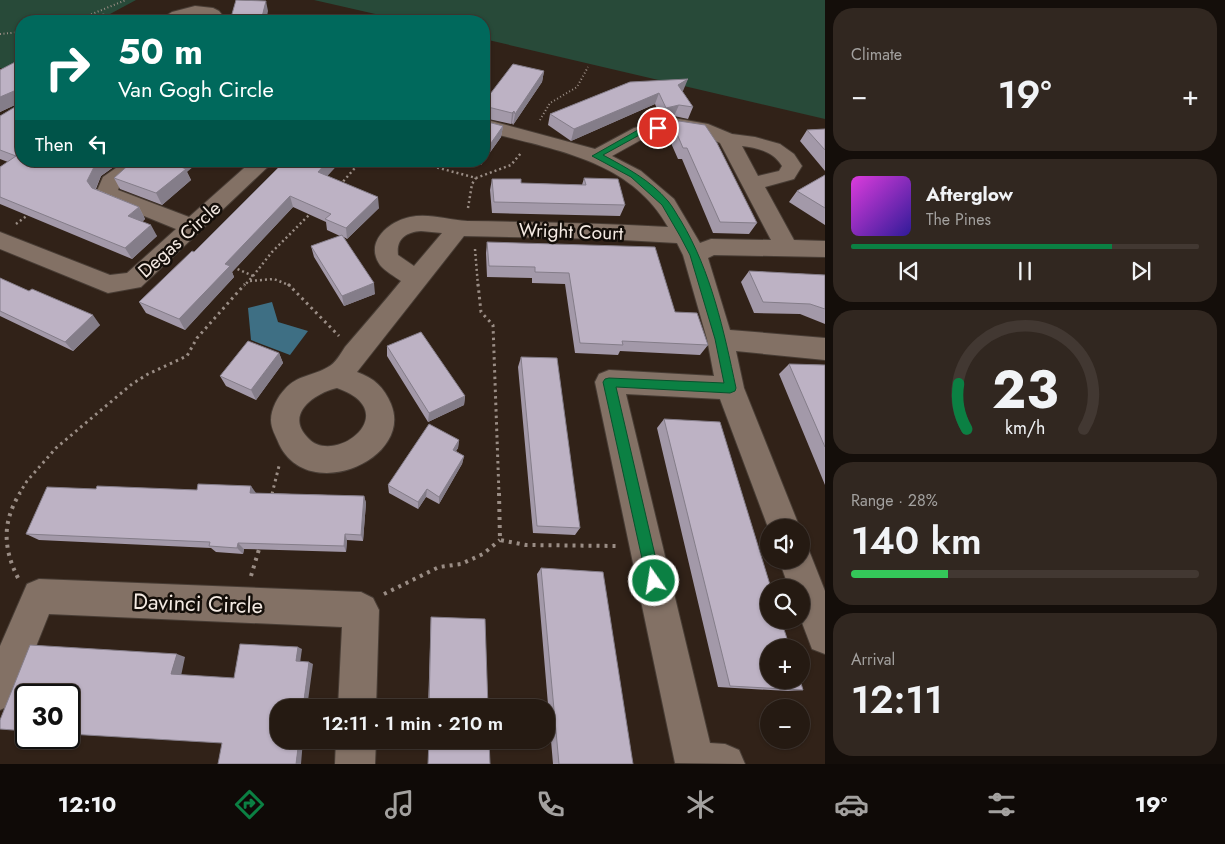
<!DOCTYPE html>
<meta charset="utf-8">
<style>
body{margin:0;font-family:Jost,sans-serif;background:#312720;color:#f1f3f6;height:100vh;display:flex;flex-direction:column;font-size:19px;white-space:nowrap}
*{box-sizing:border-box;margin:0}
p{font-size:16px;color:#a3a19f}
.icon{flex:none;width:28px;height:28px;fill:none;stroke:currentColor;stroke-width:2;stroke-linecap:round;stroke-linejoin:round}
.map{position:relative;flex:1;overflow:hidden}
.panel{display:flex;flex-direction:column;gap:8px;padding:8px;background:#140e0a;width:400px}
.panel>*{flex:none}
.guide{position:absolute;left:15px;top:15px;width:475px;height:152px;border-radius:20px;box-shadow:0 1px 4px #0004,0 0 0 1px #423832;background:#00695c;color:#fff;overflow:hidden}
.fabs{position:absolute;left:760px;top:519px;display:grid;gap:10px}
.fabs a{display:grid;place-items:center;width:50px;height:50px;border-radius:50%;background:#251a12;box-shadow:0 1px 4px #0004,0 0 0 1px #423832;font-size:25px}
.speed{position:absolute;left:15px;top:684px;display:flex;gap:10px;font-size:25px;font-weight:700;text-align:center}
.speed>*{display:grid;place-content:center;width:65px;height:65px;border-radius:50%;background:#251a12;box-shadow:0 1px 4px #0004,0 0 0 1px #423832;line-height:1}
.speed .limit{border:2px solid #111;border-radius:8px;background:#fff;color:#111}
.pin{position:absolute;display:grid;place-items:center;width:42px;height:42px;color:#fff;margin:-21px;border:2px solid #fff;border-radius:50%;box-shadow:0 1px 5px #0007}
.me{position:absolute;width:55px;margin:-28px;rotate:347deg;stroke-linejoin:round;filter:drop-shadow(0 0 4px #0008)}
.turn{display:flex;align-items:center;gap:18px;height:105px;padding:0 20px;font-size:22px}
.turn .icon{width:65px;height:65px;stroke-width:2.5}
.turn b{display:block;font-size:35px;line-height:42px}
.then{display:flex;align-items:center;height:48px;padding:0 20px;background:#0003;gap:10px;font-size:19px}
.big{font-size:38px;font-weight:600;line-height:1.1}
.panel .card{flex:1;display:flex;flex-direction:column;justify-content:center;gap:8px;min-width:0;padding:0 18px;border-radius:20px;background:#312720}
.panel .dial{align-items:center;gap:0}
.dial svg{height:130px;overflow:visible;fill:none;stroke:#423832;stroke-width:7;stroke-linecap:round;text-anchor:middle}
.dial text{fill:#f1f3f6;stroke:none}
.song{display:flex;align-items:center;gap:15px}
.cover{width:60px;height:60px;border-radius:8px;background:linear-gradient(135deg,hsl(300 70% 55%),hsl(250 70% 35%))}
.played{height:5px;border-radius:2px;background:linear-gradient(90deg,#0b8043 75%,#423832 75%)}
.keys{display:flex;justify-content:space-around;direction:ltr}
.heat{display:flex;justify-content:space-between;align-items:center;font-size:28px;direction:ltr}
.charge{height:8px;border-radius:4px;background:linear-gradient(90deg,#34c759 28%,#423832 0)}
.trip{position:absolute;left:270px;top:699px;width:285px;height:50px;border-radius:20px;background:#251a12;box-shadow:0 1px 4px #0004,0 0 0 1px #423832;font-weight:600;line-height:50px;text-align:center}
.menu{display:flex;height:80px;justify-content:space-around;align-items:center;background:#0f0a07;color:#a3a19f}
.menu .icon{width:35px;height:35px}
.menu .selected{color:#0b8043}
.menu b{font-size:22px;color:#f1f3f6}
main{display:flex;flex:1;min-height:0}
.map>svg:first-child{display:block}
.green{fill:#284a39}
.water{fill:#3e6f84}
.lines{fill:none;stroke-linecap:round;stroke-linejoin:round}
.street-casing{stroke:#483d35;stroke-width:2}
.path-far3{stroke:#9a8d85;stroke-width:2;stroke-dasharray:1 2.5;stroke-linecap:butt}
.path-far2{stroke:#9a8d85;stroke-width:2.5;stroke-dasharray:2 3;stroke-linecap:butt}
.path-far1{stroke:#9a8d85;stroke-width:3;stroke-dasharray:2.5 4;stroke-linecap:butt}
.path{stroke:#9a8d85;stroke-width:4;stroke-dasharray:3 5;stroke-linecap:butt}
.street{fill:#837165;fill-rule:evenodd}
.wall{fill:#a399a9}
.shaded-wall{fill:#847d89}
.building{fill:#bdb2c4;stroke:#847d89}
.route{fill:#0b8043;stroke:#07532c}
.labels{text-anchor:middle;stroke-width:5;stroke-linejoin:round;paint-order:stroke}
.street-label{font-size:19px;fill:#f4eae3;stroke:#140e09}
.near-street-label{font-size:22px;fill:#f4eae3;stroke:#140e09}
</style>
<main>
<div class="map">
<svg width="825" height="764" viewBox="0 0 825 764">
<rect width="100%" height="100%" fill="#312218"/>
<path class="green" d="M0,0H136L97,21H21V62L6,70L0,68Z
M314,0H825V119L484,39V21H406Z"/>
<path class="water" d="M272,302L278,322L308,331L290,355L251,340L248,308Z"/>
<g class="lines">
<g class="street-casing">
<path id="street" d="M195,6L213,8L219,11L223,16V21H208V17L195,15L177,21H158L172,12Z
M674,118L708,124L732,134L755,137L780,144L794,154L802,166L794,179L765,187L794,240L825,241V257L714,255L708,258L730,330L825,338V360L736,351L744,388L800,528H769V530L720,399L626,394L710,743L725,744L739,750L745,764L675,763L595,382L599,374L609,370L714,376L707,339L683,255L677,243L605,239L464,236L357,372C374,378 384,387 391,404C414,459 308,505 279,444C276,436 271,429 271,420C271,409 278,396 285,389C297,375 313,376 328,367C335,364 341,353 345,347C364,325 383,303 401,281C394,276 386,272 380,265C364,242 389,221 410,217C429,213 448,220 467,221C534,222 601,223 668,227C630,159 553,150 484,131V119L595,149L634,128ZM674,130L703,135L720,143L771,240L711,239L700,243L674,199L641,171L612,156L648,136ZM742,146C757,148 773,151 782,166L779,171L758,176ZM421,231L442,233L414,266L398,255C396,239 406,232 421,231ZM337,388C406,412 334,467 308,438C284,414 315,393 337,388Z
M126,161H149L120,185L118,190L189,217L252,161H274L141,287L108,293L0,249V232L110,275L127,273L176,229L100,198L96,193L103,177Z
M801,545L808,548L825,591V654L812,649L801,620V588H789L779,560H801Z
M39,579L361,592L373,598L379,610L376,708H338L342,627L49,614L13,704L0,710V646L27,584Z
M336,740H376L375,764H335Z"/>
</g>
<path class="path-far3" d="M75,21L126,0
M0,34L21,32
M540,120L550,103L577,87L588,67"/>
<path class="path-far2" d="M413,161L476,178L511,165L521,153
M340,185L361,161
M468,208L472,184L476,178
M16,224L29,214
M475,249L478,286
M233,267L253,276L244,286
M253,276L272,252L312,212
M250,281L274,279L291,286"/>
<path class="path-far1" d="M288,284L339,336
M478,284L481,312L493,325L499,494
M19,494L27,481L56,448L132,384L148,374L187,356L197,338L245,284
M272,494L279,466"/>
<path class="path" d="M499,493L500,540L526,545L617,546
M272,496L273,493
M251,576L260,546
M18,578C3,548 2,522 20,493
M384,594L439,567L461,564L483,554L500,540"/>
<use href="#street" class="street"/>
</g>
<path class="wall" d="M21,59V161H122L101,176L96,189L139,207L145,219L142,222L157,236L132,259L0,204V167L8,162L0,159V116L15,107V105L0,112V70Z
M544,71L542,82L513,125L512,123L511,124L484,118V121L503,126L501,137L481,165L468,161H484V102Z
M630,82L683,91H682L693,107L688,119L674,116L661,119L655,104L571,141L548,125L550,114Z
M672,122L757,223L749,234L713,233L682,159H678L667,134Z
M825,129V171L800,141L807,130Z
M288,161H341L327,176L379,208L347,239L344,237L375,294L344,306L314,257L311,246L340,236L327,230L326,222L293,207L232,272L234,277L185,330L146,313L139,302L194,252Z
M187,172L191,180L162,205L120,189L114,178Z
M825,175V225L789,202L797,191Z
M584,178L625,205L620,216L492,213L490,190L492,179L521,183L582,185Z
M487,242L675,312L708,345L700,355L620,351L618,355L575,353L565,284L532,283V278L487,277L486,253Z
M749,271L825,275V324L800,314L754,313L741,282Z
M0,278L100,325L73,351L0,316Z
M387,346L465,396L464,405L428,422L387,356Z
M279,353L283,363L256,400L226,386L220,376Z
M521,357L580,528L575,535L533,533L518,367Z
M789,364L825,365V485L779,374Z
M664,419L803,690L788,691L718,687L657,428Z
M459,440L458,448L456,451L464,456L462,464L439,504L426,497L418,509L389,493L388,485Z
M256,493L364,496L366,503L363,541L347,540L346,552L244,549L243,554L216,552L211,548L39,540L26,534Z
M541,568L633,764H553L537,574Z
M431,617L488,708H428Z"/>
<path class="shaded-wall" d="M266,1L268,11L266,21H261Z
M544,71L542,82L513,125L515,114Z
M688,79L683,91L673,96L678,85Z
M14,91L21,102L0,112V97Z
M659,93L655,104L571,141L574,129Z
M679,105L674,116L661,119L666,108Z
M514,111L512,123L511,124L512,113Z
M503,126L501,137L481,165L482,161H484V153Z
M21,130V141L16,133Z
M100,161H122L101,176L94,192L87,181L95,165Z
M181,161H200L187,172L191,180L162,205L156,193L176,165Z
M328,161H341L320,184L318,172Z
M290,196L293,207L232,272L234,277L185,330L179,319L225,264Z
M378,197L379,208L347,239L346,228Z
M139,207L145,219L135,228L128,216Z
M151,225L157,236L132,259L125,248Z
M374,283L375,294L344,306L342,296Z
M93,315L100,325L73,351L65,342Z
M279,353L283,363L256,400L251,390Z
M465,396L464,405L428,422L429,413Z
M459,440L458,448L451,458L453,450Z
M464,456L462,464L439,504V497Z
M251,486L256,493H250Z
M427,489L426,497L418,509V502Z
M364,496L366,503L363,541L361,535Z
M345,534L347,540L346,552L344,546Z
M238,543L244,549L243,554L237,548Z
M298,647L302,649L300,663L296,661Z
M177,654L185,657L181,676L171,674Z
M309,662L313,664L307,708H303Z
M299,740H303L301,764H296Z"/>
<path class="building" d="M236,0L266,1L261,21H230Z
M103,14L129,21H90Z
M295,16L317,21H288Z
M21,59V130L16,133L21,135V161H100L95,165L87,181L92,188L139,207L128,216L151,225L125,248L0,197V167L16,156L0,150V116L15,107L14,91L0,97V70Z
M513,64L544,71L515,114L514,111L512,113L484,106V121L503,126L484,153V102Z
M688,79L678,85L693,107L679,105L666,108L659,93L574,129L550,114L630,82Z
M679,121L705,125L717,143L757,223L720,222L687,148H683L672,122Z
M825,129V150L807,130Z
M133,161H181L176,165L186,169L156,193L114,178Z
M288,161H328L318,172L378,197L346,228L325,219L331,214L290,196L225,264L230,266L179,319L139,302L192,251L194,252L280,166L282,167Z
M825,175V208L797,191Z
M584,178L618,179L625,205L494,202L492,179H521V183L586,185Z
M342,235L374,283L342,296L311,246Z
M487,242L655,247L675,312L697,313L708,345L622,341L623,345L580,343L569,273L535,272V267L489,266Z
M749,271L825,275V309L810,304L763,302Z
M0,278L29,291L32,289L93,315L65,342L0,311Z
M421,332L465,396L429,413L387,346Z
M248,341L279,353L251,390L220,376Z
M521,357L557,358L580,528L537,526Z
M789,364L825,365V447Z
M664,419L720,422L771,588H769V620H781L790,648H769V680H800L803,690L730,686Z
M429,424L459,440L453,450L464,456L439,497L427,489L418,502L388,485Z
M198,484L251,486L250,493L364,496L361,535L345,534L344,546L238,543L237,548L209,546L210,542L26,534L47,487L96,489L97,486L197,490Z
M541,568L603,572L633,764H559Z
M431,617L485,619L488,708H429Z
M240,644L298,647L296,661L309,662L303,708H279V740H299L296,764H218L222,743L69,734V695H26V731L0,729V720L30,645L177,654L171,674L234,678Z
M429,740H489L490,764H428Z"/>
<path class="route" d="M658,126H660V130L643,133L603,155C627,168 650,180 668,201C673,207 677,215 681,221C711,271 724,331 736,388L735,391L730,393L616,387L661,581L659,586L654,588L649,586L647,581L603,382L605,379L609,378L724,383L715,339L690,255L680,236L662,205L631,177L592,156L638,130Z"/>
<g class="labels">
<g class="street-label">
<text transform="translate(571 231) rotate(2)" y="7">Wright Court</text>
<text transform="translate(179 239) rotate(-42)" y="7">Degas Circle</text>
</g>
<g class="near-street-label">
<text transform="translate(198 603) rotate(2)" y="8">Davinci Circle</text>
</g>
</g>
</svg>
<div class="fabs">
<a><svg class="icon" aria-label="sound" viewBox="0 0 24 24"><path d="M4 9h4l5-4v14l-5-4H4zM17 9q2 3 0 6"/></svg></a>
<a><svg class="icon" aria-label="search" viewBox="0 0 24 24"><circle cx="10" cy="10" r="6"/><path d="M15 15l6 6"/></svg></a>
<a>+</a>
<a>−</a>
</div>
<div class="speed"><div class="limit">30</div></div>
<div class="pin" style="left:658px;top:128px;background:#d93025"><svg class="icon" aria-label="arrive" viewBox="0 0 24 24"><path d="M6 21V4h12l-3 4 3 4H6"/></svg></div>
<svg class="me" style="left:654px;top:581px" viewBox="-20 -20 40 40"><circle r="17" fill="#0b8043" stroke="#fff" stroke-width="3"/><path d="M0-11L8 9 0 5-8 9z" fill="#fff"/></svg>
<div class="trip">12:11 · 1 min · 210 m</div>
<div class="guide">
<div class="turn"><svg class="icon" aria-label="right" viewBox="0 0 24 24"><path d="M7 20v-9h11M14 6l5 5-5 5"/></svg><div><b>50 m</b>Van Gogh Circle</div></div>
<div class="then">Then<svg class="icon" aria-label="left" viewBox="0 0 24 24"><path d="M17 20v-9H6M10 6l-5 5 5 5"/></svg></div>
</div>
</div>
<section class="panel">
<div class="card"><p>Climate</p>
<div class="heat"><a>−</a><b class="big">19°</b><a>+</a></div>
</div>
<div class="card">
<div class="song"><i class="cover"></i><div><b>Afterglow</b><p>The Pines</p></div></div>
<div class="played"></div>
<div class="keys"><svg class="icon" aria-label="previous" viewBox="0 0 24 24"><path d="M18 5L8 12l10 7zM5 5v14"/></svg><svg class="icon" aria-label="pause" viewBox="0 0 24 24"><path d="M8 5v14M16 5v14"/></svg><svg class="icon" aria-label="next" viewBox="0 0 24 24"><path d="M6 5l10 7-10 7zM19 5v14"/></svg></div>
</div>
<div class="card dial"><svg viewBox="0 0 100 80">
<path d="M14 69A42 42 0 1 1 86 69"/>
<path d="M14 69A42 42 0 0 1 9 41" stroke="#0b8043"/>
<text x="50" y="56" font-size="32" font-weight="700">23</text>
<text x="50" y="72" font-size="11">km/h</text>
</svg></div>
<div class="card"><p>Range · 28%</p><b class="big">140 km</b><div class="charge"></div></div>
<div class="card"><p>Arrival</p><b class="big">12:11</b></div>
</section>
</main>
<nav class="menu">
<b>12:10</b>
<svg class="icon selected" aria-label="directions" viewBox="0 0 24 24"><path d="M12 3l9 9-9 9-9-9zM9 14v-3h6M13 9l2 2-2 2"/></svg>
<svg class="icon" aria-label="music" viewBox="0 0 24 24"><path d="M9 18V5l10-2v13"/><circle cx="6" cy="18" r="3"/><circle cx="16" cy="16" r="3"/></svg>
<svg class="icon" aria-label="phone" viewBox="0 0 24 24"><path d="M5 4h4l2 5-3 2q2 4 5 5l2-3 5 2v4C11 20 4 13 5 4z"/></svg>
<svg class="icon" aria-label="climate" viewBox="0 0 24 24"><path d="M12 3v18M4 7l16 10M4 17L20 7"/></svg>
<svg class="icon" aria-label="car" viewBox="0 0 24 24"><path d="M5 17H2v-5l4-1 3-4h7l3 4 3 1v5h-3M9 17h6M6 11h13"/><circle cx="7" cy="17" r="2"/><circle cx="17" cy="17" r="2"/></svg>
<svg class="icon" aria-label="filters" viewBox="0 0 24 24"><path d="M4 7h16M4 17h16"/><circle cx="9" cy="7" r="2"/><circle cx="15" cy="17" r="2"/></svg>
<b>19°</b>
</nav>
